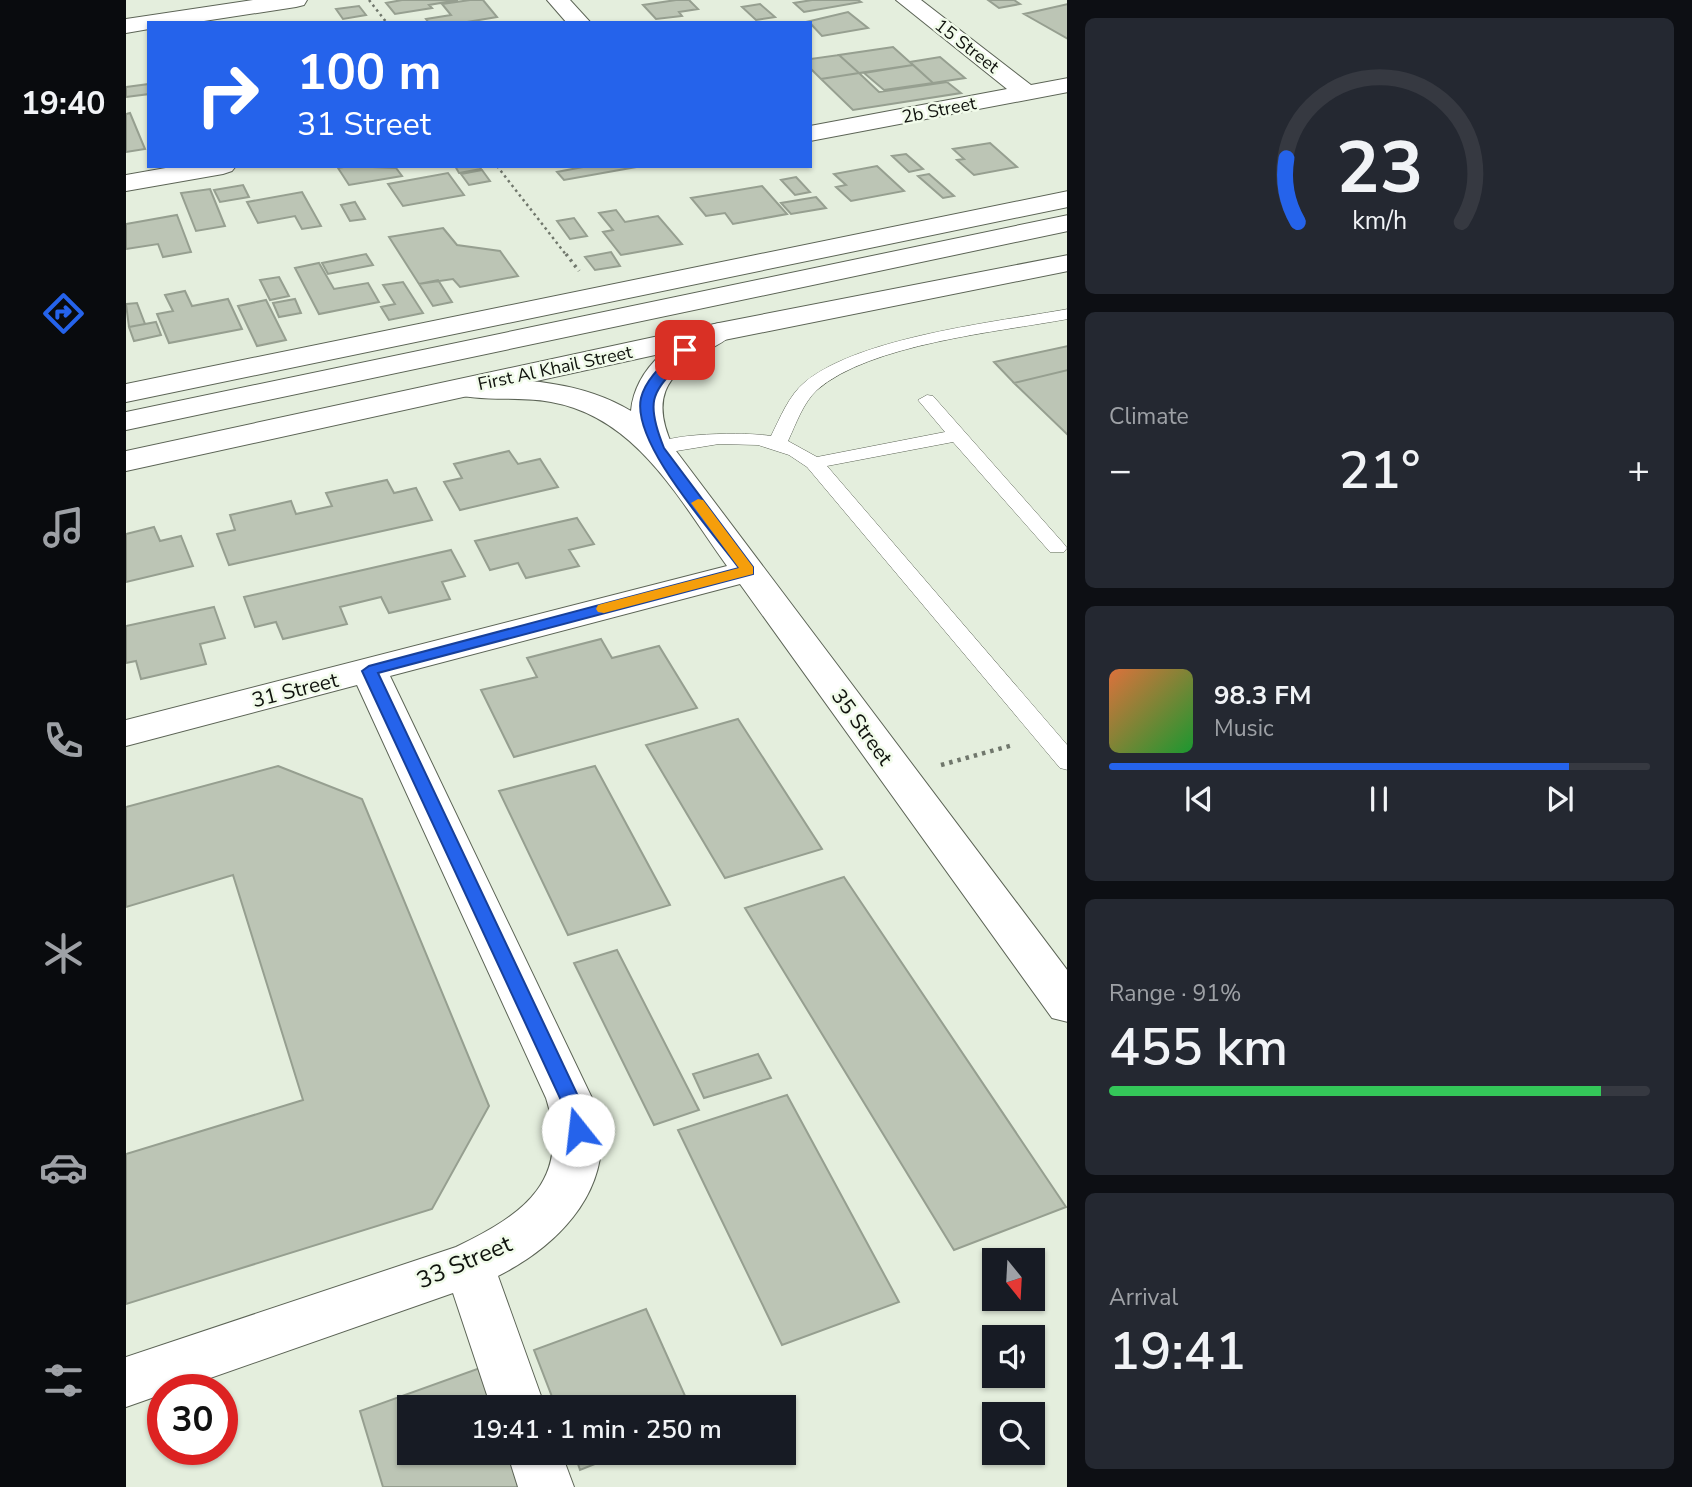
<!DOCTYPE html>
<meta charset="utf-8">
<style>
body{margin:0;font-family:"Nunito Sans",sans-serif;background:#242831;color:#f1f3f6;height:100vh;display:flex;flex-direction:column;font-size:26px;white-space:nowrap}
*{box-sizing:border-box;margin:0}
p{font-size:23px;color:#9ea1a6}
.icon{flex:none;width:38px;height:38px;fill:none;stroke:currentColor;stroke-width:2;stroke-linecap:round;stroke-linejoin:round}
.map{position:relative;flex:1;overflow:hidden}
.drawer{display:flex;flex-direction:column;gap:18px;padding:18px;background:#0d0f14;width:625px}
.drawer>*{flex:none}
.hud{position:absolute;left:21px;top:21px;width:665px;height:147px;border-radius:0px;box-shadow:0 2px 5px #0004;background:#2563eb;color:#fff;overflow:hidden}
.needle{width:46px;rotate:162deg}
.controls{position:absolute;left:856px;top:1248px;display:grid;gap:14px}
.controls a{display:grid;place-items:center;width:63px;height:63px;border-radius:0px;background:#171b24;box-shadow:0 2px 5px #0004;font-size:35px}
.speed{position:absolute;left:21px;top:1374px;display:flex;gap:14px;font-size:35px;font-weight:700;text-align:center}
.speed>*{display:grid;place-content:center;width:91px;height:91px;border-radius:50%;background:#171b24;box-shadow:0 2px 5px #0004;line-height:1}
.speed .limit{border:10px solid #d22;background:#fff;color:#111}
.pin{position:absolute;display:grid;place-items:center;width:60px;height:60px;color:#fff;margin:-30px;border-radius:14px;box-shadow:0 4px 10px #0006}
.me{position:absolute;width:77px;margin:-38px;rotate:344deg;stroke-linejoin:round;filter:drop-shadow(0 0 5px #0008)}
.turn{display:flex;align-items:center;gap:24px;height:147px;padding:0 35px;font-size:32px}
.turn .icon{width:91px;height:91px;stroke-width:2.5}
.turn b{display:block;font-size:49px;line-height:60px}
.big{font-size:52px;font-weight:600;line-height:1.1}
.drawer .card{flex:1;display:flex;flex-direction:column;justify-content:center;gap:10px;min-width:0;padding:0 24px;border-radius:10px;background:#242831}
.drawer .dial{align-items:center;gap:0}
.dial svg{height:182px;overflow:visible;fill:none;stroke:#363941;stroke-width:7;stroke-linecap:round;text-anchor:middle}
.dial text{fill:#f1f3f6;stroke:none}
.song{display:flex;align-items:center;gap:21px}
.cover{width:84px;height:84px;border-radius:10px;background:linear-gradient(135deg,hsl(20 70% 55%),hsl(130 70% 35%))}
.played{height:7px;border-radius:4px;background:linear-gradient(90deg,#2563eb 85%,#363941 85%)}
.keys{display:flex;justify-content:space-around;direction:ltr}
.heat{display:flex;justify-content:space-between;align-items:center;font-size:38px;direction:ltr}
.charge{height:10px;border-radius:5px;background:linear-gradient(90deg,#34c759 91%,#363941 0)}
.trip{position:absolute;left:271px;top:1395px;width:399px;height:70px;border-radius:0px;background:#171b24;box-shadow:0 2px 5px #0004;font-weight:600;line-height:70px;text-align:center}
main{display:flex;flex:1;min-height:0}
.tabs{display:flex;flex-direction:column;width:126px;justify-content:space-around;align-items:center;background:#090b0e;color:#9ea1a6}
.tabs .icon{width:49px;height:49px}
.tabs .active{color:#2563eb}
.tabs b{font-size:32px;color:#f1f3f6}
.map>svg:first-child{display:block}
.building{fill:#bcc5b5;stroke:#969f90;stroke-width:2}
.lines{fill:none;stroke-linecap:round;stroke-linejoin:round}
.lane-casing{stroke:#5c6456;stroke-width:1}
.street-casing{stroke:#5c6456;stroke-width:2}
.secondary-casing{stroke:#5c6456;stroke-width:2}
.path-far2{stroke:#70776c;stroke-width:2.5;stroke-dasharray:2.5 3.5;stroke-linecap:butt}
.path-far1{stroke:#70776c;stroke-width:3.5;stroke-dasharray:2.5 4.5;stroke-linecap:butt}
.path{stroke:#70776c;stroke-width:4.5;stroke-dasharray:3.5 5;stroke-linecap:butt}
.lane{fill:#fff;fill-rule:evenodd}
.street{fill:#fff;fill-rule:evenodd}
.secondary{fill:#fff;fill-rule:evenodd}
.route{fill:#2563eb;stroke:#184099;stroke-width:2}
.slow{fill:#f59e0b}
.labels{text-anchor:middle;stroke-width:5;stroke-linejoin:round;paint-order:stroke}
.far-street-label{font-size:18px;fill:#10130e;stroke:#f1fbea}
.street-label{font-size:21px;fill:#10130e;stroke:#f1fbea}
.near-street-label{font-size:24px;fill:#10130e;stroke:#f1fbea}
</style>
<main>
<nav class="tabs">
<b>19:40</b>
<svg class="icon active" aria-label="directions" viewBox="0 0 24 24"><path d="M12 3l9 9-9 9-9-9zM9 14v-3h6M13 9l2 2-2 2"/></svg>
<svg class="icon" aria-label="music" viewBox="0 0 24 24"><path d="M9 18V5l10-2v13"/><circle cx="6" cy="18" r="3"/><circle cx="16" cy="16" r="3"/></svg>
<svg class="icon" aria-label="phone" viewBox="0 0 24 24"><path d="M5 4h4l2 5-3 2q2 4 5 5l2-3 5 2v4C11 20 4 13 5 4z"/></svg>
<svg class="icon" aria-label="climate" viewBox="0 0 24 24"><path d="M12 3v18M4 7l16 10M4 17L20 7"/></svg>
<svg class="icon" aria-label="car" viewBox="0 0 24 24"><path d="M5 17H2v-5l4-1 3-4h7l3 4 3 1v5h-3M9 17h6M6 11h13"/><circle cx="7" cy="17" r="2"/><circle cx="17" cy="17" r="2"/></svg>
<svg class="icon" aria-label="filters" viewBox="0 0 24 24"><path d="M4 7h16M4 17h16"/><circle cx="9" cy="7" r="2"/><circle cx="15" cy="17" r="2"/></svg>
</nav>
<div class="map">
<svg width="942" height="1487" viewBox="0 0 942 1487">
<rect width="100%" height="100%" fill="#e4eedd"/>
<path class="building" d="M276,0H332L303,5L306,8L269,14L260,3Z
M344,0H357L371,17L335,23H303L300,19L325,15L316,4Z
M550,0H563L572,9L553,12L556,16L530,19L517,5Z
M686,0H732L735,2L678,12L668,3Z
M862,0H888L894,4L873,8Z
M634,4L649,17L630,20L616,7Z
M942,4V39L898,14Z
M233,6L240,15L217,19L210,9Z
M722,12L742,28L696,36L684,23L680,22Z
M767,47L787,65L733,73L713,55Z
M713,55L733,73L695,79L684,68V59Z
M814,57L839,78L807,83L784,62Z
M787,65L807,83L758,90L738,73Z
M733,73L753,92L821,82L835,93L727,110L695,79Z
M23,84V94L0,97V87Z
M4,113L19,149L0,152V114Z
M864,143L891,167L848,175L831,160L838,159L827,149Z
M780,154L797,169L783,172L766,156Z
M223,166L270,168L276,176L223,185L212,168Z
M329,166H353L355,169L333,173Z
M751,166L778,191L725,201L710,187L720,185L708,174Z
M457,167L509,166L510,167L438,180L431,172Z
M356,170L364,181L343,185L335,174Z
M322,173L338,195L277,206L262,184Z
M803,174L828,196L817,198L792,176Z
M670,177L684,192L669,195L655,180Z
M117,185L123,197L94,202L88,190Z
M636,186L661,214L607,224L599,213L580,216L565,198Z
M84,189L99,226L70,231L55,193Z
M176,192L195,226L176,229L169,216L132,223L121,202Z
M690,197L700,208L665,214L655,203Z
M229,202L239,219L224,221L215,205Z
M490,210L499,222L532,216L556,244L495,255L477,232L487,230L473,213Z
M51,215L65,252L37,257L32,244L0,249V224Z
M448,218L461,236L444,239L431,221Z
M317,228L331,245L374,251L392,276L334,287L327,279L293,284L263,237Z
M485,252L494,266L469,270L459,257Z
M240,254L247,265L202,274L196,263Z
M193,263L208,289L242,283L253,302L193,314L169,268Z
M153,277L163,296L144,300L134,280Z
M312,280L326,302L307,306L293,284Z
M277,282L297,313L263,320L255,307L269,304L257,285Z
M59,291L66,306L102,299L116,329L43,343L31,314L47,311L39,295Z
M169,299L175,313L153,317L147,303Z
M140,300L160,340L131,346L112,306Z
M11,303L19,324L3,327L0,304Z
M30,322L35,335L8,341L3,327Z
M942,346V370L888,383L868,362Z
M942,370V435L888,383Z
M383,451L392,464L414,459L432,487L334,510L318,482L336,478L328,464Z
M261,480L268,493L290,488L306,520L103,565L91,534L109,530L104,515L165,501L170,514L206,506L200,493Z
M451,518L468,544L443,550L453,566L400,578L392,563L364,570L349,541Z
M28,527L34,541L55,536L67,566L0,582V534Z
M325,550L339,576L316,582L324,599L263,613L255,597L214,607L221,624L157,639L150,622L129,627L118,597Z
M88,607L99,638L74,644L80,664L15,679L10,661L0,663V626Z
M475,639L486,658L533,646L571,708L388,757L355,690L411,677L401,658Z
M612,719L696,849L599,878L520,745Z
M152,766L236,799L363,1106L306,1209L0,1304V1154L177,1100L107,875L0,907V807Z
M469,766L544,905L442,935L373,791Z
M718,877L940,1207L828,1250L619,908Z
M491,950L573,1110L528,1125L448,963Z
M632,1054L645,1078L578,1098L567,1074Z
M661,1095L773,1302L656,1345L552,1130Z
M520,1309L564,1407H430L408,1350Z
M354,1368L368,1407H284V1452H385L397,1487H257L234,1411Z
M448,1452H499L454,1470Z"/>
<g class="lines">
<g class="lane-casing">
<path id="lane" d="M942,309V319C872,332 744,344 691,390C677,403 670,424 662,441L691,457L819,432L792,400L801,395L807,396L938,544L941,548L938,552H924L827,442L701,466L942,746V770L934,768L681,467L663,455L632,445L593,444L532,454L523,448C536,432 623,432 645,436C654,418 663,395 679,382C734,337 870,322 942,309Z"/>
</g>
<g class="street-casing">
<path id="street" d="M127,0H181L178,5L170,7L65,23H23V29L0,33V19Z
M421,0H444L465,23H441Z
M770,0H795L905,85L942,78V92L684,141V126L881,89Z
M51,166H110L106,171L97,174L0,191V175Z
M942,191V207L0,402V384Z
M593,323L603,326L608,332C601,341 590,345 581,351C538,376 525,400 547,447L942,971V1022L926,1018L614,584L264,676L466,1098C470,1108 475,1119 475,1129C481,1197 428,1248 372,1276L419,1407H365L327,1293L50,1390H37V1394L0,1407V1357L330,1247C399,1214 446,1180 420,1098L231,685L0,746V720L601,566C554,501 511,417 425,402C393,396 359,402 328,394L324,388L328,382L339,379C394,378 456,381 505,411C509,367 552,333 593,323Z
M381,1452H435L448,1487H392Z"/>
</g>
<g class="secondary-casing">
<path id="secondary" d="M942,215V231L0,430V412Z
M942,255V271L593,341L0,471V451L593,323Z"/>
</g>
<path class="path-far2" d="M243,0L261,23
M371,166L441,256"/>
<path class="path-far1" d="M440,254L453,271"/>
<path class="path" d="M815,765L887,745"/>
<use href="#lane" class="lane"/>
<use href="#street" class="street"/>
<use href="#secondary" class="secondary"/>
</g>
<path class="route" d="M559,346L565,350C532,391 515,391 538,448L627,567V574L252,673L453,1098L462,1130L459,1136L452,1138L445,1136L434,1098L236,671L243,666L613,568C586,531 505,443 515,398C520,377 540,362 555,347Z"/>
<path class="slow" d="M572,499L577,500L627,567V574L478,613L472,612L470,609L472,605L613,568L565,503Z"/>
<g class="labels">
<g class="far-street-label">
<text transform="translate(841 46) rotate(38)" y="6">15 Street</text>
<text transform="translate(813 110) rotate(-11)" y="6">2b Street</text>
<text transform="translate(429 368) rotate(-12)" y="6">First Al Khail Street</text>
</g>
<g class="street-label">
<text transform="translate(169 690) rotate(-14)" y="7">31 Street</text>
<text transform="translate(736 727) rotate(54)" y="7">35 Street</text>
</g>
<g class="near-street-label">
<text transform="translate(338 1262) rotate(-23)" y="8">33 Street</text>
</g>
</g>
</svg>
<div class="controls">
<a><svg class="needle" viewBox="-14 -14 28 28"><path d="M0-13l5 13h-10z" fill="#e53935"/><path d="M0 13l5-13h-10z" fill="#9ea1a6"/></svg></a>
<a><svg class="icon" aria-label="sound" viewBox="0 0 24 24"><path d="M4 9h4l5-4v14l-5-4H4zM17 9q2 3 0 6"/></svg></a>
<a><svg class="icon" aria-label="search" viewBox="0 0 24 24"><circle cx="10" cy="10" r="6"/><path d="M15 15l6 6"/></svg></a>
</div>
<div class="speed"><div class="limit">30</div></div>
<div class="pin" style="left:559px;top:350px;background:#d93025"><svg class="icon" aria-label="arrive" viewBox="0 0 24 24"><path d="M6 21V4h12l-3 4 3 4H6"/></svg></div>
<svg class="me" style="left:452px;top:1130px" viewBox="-20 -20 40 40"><circle r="19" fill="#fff"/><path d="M0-13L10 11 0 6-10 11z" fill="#2563eb"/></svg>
<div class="trip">19:41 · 1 min · 250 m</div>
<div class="hud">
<div class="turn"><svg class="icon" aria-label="right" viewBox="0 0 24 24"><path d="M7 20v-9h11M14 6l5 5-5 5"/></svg><div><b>100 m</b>31 Street</div></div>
</div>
</div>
<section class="drawer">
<div class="card dial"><svg viewBox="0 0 100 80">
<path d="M14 69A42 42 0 1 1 86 69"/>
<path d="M14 69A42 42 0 0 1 9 41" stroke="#2563eb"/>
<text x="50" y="56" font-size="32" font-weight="700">23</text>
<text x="50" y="72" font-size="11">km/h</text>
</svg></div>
<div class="card"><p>Climate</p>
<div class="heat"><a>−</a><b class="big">21°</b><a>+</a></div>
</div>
<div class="card">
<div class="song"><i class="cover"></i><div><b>98.3 FM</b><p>Music</p></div></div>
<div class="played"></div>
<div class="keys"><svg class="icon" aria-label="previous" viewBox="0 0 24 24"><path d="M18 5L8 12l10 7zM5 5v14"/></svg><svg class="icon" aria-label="pause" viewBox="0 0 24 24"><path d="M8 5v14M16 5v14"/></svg><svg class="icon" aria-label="next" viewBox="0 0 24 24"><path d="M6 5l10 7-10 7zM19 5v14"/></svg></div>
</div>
<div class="card"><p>Range · 91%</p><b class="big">455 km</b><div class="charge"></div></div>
<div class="card"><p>Arrival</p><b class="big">19:41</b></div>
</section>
</main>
